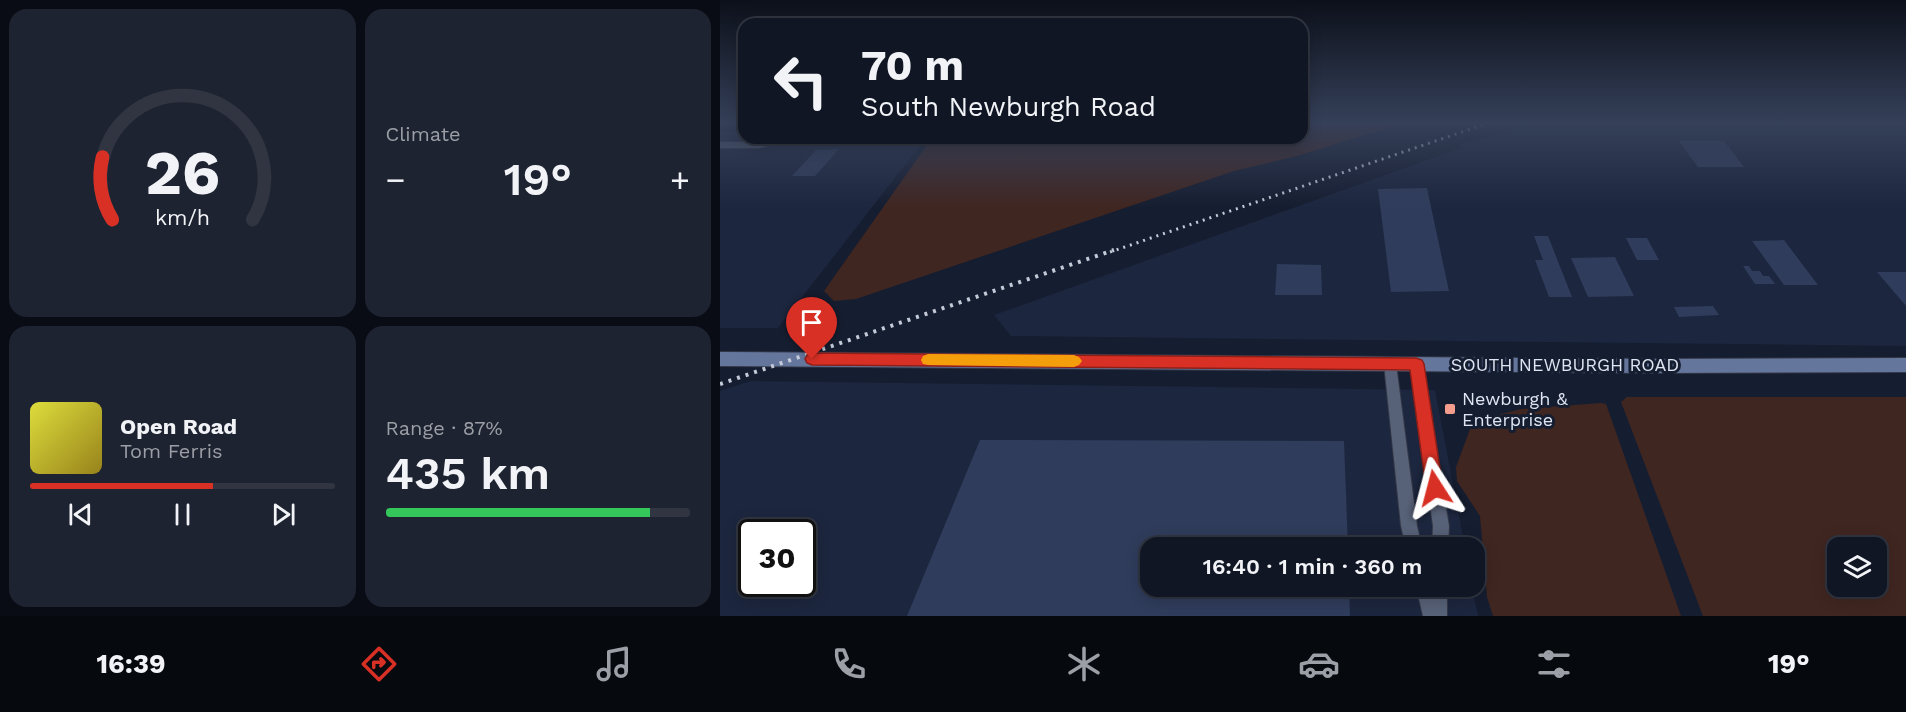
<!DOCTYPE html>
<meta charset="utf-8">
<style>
body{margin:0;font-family:"Work Sans",sans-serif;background:#1e2331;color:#f1f3f6;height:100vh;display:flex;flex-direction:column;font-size:22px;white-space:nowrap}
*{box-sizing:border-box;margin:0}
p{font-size:20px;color:#9c9fa6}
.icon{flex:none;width:33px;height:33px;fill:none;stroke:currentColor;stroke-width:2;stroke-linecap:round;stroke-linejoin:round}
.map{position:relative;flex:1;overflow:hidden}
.sheet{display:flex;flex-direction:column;gap:9px;padding:9px;background:#090c14;width:720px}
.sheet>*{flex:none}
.banner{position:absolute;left:18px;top:18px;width:570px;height:126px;border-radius:18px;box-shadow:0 3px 15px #0003,0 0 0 2px #303541;background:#101624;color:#f1f3f6;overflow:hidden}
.buttons{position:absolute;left:1107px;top:537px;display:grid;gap:12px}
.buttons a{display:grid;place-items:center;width:60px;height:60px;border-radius:12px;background:#101624;box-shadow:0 3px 15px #0003,0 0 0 2px #303541;font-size:30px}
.speed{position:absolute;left:18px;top:519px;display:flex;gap:12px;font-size:30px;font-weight:700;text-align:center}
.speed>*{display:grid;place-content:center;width:78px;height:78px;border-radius:50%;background:#101624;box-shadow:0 3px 15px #0003,0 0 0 2px #303541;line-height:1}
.speed .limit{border:3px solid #111;border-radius:9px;background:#fff;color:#111}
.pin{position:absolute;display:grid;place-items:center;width:51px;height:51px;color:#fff;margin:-62px -26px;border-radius:50% 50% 50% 0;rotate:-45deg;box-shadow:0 0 6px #0007}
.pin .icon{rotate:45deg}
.me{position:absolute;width:66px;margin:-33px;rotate:351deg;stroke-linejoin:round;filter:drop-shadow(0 0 4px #0008)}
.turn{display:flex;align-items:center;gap:21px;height:126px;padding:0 24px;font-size:27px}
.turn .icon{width:78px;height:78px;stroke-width:2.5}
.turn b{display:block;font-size:42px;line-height:51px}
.big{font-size:45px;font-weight:600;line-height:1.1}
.sheet .card{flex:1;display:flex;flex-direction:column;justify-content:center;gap:9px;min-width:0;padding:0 21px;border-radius:18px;background:#1e2331}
.sheet .dial{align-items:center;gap:0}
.dial svg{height:156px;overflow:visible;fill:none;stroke:#303541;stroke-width:7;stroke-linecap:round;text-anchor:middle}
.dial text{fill:#f1f3f6;stroke:none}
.song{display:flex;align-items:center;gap:18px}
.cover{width:72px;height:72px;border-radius:9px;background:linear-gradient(135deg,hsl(60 70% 55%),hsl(50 70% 35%))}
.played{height:6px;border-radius:3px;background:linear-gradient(90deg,#d93025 60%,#303541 60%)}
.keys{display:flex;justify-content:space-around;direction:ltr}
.heat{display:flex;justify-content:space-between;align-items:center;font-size:33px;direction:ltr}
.charge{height:9px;border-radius:4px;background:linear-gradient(90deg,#34c759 87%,#303541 0)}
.sheet .tiles{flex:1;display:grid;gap:9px;grid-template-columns:repeat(2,1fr)}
.trip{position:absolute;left:420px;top:537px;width:345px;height:60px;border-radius:18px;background:#101624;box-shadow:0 3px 15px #0003,0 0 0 2px #303541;font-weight:600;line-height:60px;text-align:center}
.tabs{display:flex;height:96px;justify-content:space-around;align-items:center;background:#06090e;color:#9c9fa6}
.tabs .icon{width:42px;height:42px}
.tabs .current{color:#d93025}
.tabs b{font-size:27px;color:#f1f3f6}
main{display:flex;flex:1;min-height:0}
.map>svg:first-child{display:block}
.built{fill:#1c263e;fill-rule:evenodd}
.green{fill:#402621;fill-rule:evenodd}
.building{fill:#2f3c5b}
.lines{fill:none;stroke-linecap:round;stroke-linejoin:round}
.minor-casing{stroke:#333847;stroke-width:2}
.secondary-casing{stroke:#333847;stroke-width:2}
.minor{fill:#576177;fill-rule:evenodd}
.secondary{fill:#65769d;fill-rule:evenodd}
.rail-far1{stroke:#c4cad8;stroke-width:3;stroke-dasharray:2 5;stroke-linecap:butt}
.rail{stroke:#c4cad8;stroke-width:4;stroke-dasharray:3 6;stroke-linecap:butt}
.route{fill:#d93025;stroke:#8d1f18;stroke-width:1.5}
.slow{fill:#f59e0b}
.poi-dot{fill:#f49d8c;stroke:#151d30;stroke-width:2}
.labels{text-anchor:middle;stroke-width:6;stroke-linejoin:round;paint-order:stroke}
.street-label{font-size:18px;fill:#dfe5f2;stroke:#151d30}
.poi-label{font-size:18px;fill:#dfe5f2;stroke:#151d30;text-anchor:start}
</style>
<main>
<section class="sheet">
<div class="tiles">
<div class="card dial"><svg viewBox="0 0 100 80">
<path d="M14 69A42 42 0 1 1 86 69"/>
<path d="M14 69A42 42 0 0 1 9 37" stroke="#d93025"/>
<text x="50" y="56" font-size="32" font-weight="700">26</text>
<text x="50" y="72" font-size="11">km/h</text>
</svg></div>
<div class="card"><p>Climate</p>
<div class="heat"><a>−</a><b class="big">19°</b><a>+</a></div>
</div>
<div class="card">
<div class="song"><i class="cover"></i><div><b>Open Road</b><p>Tom Ferris</p></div></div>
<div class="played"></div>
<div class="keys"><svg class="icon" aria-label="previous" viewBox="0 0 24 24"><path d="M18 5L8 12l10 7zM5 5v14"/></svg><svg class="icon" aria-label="pause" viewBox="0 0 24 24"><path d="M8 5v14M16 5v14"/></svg><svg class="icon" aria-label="next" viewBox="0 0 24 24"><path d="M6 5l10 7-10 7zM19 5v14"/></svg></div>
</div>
<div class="card"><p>Range · 87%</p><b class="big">435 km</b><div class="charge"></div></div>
</div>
</section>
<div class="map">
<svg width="1186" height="616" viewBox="0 0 1186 616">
<rect width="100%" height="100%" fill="#151d30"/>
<path class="built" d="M812,122H1186V346L291,336L274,315L741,148L740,144L772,136Z
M0,132H24V138H206L58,328H0Z
M31,381L715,390L745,547L430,548V586L752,587L758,616H0V391ZM32,532H82V584H32Z"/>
<path class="green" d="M582,122H687L577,156L514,171L136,299L114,301L104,291L212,138H582Z
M907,397H1186V616H983L901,402ZM1118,548H1156V586H1118Z
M881,403L886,404L961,616H773L767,597L760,516L737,481L736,467L753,421L801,409Z"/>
<path class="building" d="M959,141H1004L1024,167H978Z
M119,149L95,176H72L96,150Z
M707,188L729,291L671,292L658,189Z
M814,236H828L852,297H829L815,260H823Z
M906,238H927L939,260H917Z
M1064,240L1098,285H1064L1032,241Z
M895,257L914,296L868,297L851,258Z
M557,264L601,265L602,295H555Z
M1023,266H1029L1032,271H1040L1043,276H1049L1055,284H1035Z
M1157,272H1186V306Z
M993,306L999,315L959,317L954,307Z
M260,440L624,441L628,548H430V586H629L630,616H187Z"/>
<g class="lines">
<g class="minor-casing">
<path id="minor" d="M57,138H73L40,148H0V142H40Z
M670,359L675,360L676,364L697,526L702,548H686L681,526L664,364L665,360Z
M696,359L701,360L702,364L729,526L728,548H712L713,526L690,364L691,360Z
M696,586H727V616H703Z"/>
</g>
<g class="secondary-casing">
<path id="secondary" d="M0,352L935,359L1186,358V372L935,373L0,366Z"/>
</g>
<use href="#minor" class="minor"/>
<use href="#secondary" class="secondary"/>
<path class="rail-far1" d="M390,252L771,122"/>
<path class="rail" d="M0,384L394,250"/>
</g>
<linearGradient id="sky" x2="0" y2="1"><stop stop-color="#0c101a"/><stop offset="0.59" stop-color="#354059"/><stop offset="1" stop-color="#354059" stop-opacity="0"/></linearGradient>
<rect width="1186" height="208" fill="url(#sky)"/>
<path class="route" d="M92,353L696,358L702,360L704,364L723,488L721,493L715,495L709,493L706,488L690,370L92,365L87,363L85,359L87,355Z"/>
<path class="slow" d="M208,354L354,355L359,357L362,361L359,365L354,367L208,365L203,364L201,360L203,356Z"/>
<rect class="poi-dot" x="724" y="403" width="12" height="12" rx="3"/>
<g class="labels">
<g class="street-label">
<text x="845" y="371">SOUTH NEWBURGH ROAD</text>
</g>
<g class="poi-label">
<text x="742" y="405">Newburgh &amp;<tspan x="742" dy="21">Enterprise</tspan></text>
</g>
</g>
</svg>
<div class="buttons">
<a><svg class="icon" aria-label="layers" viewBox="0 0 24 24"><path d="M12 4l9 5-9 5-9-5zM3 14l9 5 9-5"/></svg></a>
</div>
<div class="speed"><div class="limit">30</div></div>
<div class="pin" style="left:92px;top:359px;background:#d93025"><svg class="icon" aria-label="arrive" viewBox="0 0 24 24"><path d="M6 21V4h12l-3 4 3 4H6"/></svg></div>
<svg class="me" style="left:715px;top:488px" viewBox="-20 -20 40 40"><path d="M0-17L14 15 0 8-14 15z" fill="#d93025" stroke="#fff" stroke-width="4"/></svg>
<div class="trip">16:40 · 1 min · 360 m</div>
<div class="banner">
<div class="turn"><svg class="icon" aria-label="left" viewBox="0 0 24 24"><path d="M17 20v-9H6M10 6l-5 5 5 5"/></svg><div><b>70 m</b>South Newburgh Road</div></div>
</div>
</div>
</main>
<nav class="tabs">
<b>16:39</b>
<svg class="icon current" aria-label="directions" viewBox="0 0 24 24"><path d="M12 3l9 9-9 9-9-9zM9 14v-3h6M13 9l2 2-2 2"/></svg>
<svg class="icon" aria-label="music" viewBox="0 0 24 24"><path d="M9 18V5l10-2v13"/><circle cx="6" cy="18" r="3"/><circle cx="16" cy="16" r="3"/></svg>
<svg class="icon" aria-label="phone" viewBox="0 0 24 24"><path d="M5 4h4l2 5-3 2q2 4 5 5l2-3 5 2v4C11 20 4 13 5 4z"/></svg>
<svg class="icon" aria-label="climate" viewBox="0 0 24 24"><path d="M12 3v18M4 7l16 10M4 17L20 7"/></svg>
<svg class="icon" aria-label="car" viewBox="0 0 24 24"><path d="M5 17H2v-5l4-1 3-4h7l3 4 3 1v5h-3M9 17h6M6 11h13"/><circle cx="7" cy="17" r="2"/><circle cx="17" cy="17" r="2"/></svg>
<svg class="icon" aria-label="filters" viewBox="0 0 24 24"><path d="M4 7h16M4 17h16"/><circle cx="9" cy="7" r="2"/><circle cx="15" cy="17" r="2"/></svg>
<b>19°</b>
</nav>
